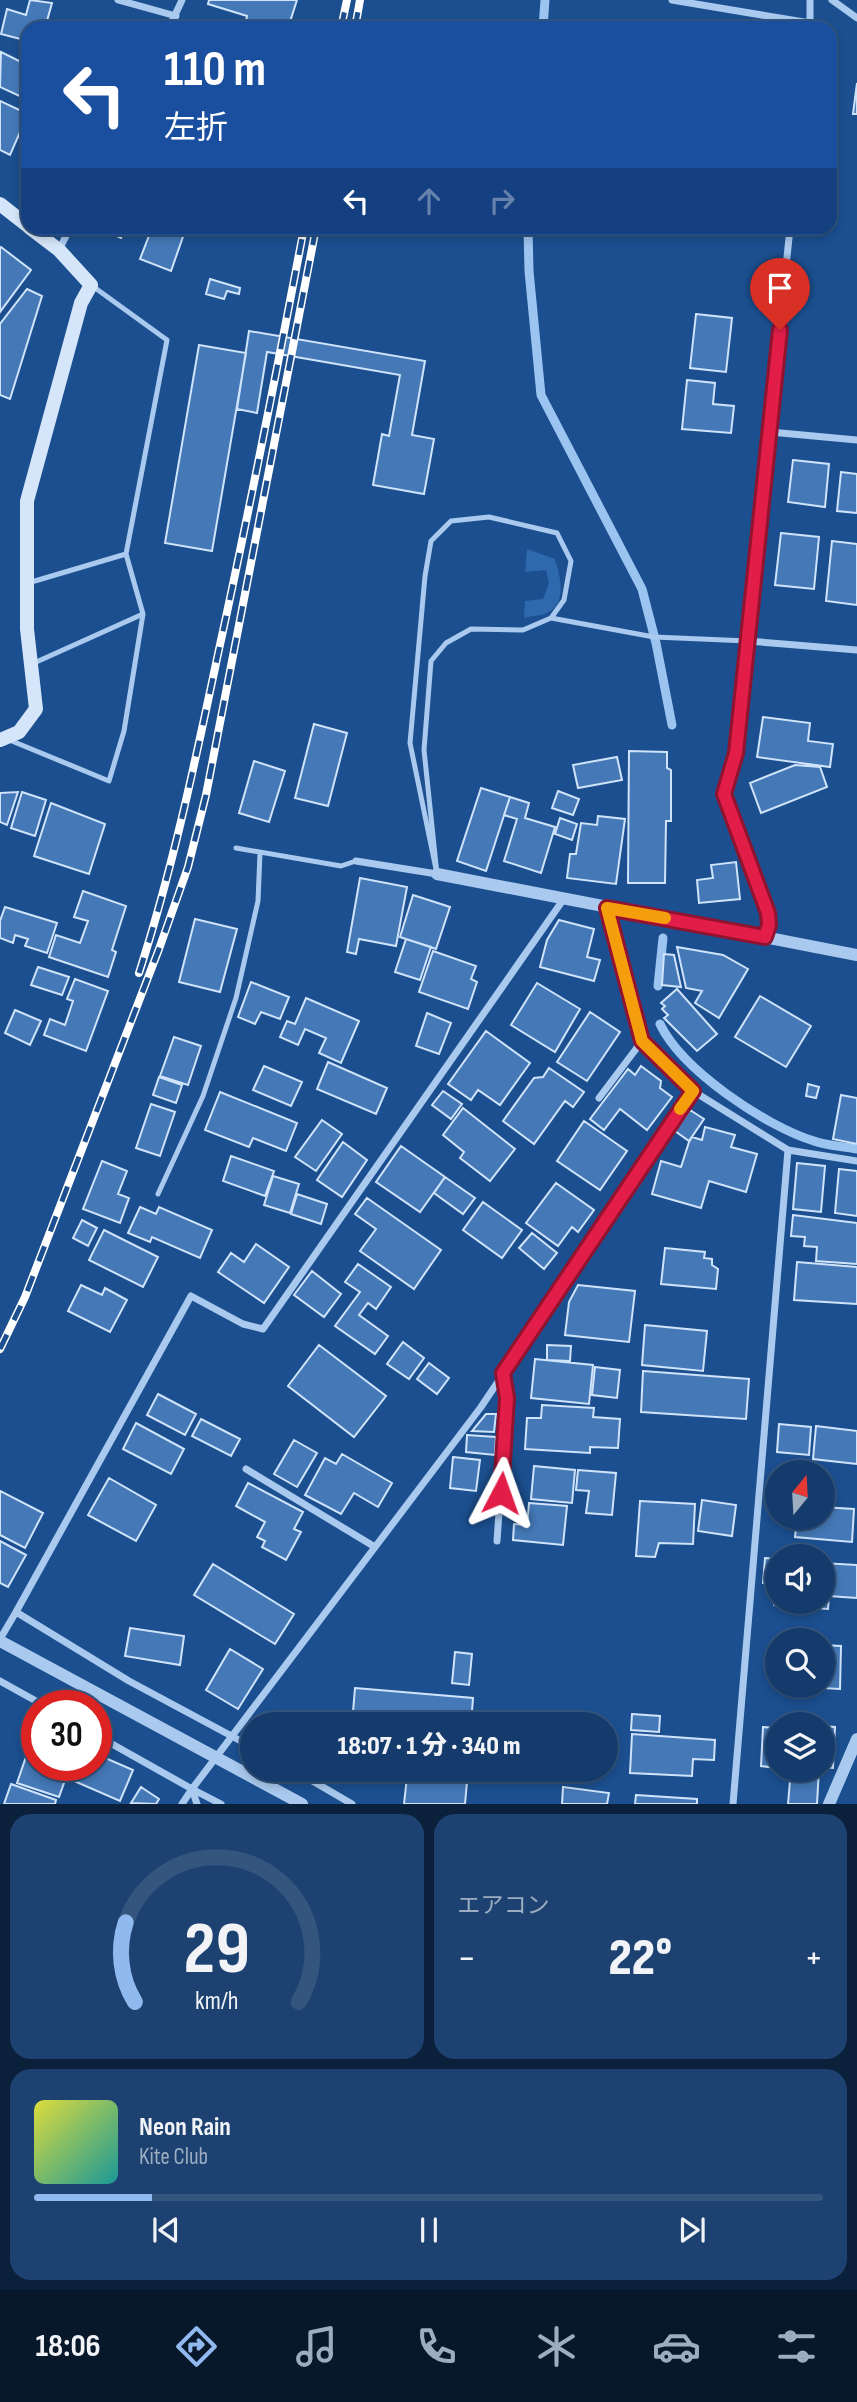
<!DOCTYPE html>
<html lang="ja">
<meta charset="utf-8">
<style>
body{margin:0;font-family:"Sofia Sans Condensed","Noto Sans JP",sans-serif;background:#1d4271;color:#f1f3f6;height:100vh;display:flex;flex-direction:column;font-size:26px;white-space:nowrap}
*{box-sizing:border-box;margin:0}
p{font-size:23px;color:#9dadc1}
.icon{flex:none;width:38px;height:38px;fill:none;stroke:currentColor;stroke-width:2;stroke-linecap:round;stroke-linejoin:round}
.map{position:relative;height:1804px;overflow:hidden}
.drawer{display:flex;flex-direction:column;gap:10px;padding:10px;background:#0b203b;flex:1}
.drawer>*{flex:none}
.top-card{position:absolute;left:21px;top:21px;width:816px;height:214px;border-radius:21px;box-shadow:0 4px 10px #0003,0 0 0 2px #33557e;background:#1a4fa0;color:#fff;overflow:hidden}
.needle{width:46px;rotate:18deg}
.controls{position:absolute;left:765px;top:1460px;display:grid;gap:14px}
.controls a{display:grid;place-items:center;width:70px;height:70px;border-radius:50%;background:#143b6b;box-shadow:0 4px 10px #0003,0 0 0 2px #33557e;font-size:35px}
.speed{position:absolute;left:21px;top:1690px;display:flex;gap:14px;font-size:35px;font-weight:700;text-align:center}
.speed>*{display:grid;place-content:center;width:91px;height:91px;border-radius:50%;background:#143b6b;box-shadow:0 4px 10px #0003,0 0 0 2px #33557e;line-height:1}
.speed .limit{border:10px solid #d22;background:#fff;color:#111}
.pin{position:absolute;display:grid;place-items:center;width:60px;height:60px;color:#fff;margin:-72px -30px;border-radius:50% 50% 50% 0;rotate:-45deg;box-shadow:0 0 7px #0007}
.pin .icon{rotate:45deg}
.me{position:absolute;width:77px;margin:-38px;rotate:4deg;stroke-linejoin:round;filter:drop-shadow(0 0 5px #0008)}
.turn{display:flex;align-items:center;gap:24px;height:147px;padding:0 28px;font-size:32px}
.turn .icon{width:91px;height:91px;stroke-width:2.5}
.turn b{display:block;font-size:49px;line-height:60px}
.lanes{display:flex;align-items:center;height:66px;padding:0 28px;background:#0003;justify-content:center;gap:35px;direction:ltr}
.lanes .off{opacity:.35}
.big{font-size:52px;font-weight:800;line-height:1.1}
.drawer .tile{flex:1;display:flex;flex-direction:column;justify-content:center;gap:10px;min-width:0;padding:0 24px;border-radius:21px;background:#1d4271}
.drawer .dial{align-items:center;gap:0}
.dial svg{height:182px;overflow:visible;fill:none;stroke:#33557e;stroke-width:7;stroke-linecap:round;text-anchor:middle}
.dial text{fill:#f1f3f6;stroke:none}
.song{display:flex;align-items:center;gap:21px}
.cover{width:84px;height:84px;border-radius:10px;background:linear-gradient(135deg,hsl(60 70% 55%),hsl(180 70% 35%))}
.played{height:7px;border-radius:4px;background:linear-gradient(90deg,#90b9f0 15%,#33557e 15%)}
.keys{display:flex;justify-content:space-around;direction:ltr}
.heat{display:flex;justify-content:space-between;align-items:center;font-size:38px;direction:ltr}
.drawer .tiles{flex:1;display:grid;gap:10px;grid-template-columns:1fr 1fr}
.tile:last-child{grid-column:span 2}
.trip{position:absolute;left:240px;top:1712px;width:378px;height:70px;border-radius:35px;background:#143b6b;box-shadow:0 4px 10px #0003,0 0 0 2px #33557e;font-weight:800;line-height:70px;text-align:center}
.tab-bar{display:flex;height:112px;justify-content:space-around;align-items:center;background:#08182b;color:#9dadc1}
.tab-bar .icon{width:49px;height:49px}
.tab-bar .active{color:#90b9f0}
.tab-bar b{font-size:32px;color:#f1f3f6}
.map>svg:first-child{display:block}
.green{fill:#2e69ad}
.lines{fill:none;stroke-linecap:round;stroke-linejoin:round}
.stream{stroke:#9cc4f0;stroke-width:9}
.building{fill:#4478b7;stroke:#cfe3fa;stroke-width:2}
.service{stroke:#a9c9ee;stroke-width:5}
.minor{stroke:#a9c9ee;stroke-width:7}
.tertiary{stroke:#a9c9ee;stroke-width:12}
.secondary{stroke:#d6e6fa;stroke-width:14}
.rail-casing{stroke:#fff;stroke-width:8}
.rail{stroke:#1b4f8f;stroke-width:5;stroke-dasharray:16;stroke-linecap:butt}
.tertiary-bridge{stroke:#a9c9ee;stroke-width:12}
.route-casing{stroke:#92132f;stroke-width:18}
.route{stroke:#e11d48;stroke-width:12}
.slow{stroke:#f59e0b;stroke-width:12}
</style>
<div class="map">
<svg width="857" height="1804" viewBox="0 0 857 1804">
<rect width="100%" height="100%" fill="#1b4f8f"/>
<path class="green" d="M527,549L555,559C560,576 568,603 547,613C541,616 531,616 524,618L525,601L543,599L549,583L546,570L525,572Z"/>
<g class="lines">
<path class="stream" d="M543,28L545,0
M528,228L529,271L541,395L642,589L656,643L672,725
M658,986L663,938
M660,1024C682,1070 765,1126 814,1141C827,1146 843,1146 857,1149"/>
</g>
<path class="building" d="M30,0L52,3L45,28H28V41L1,34L7,9L26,15Z
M209,0H297L288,28H252L245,26L247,16L208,4Z
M1,52L21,62L25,54L28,55V100L0,87Z
M857,83V114H853Z
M0,101L28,114L10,155L0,150Z
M100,228H126L121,238Z
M152,228H175L185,231L171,271L140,259Z
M1,247L31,270L0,312V248Z
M210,279L240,288L239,294L227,291L224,299L206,294Z
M27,289L42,296L10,399L0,395V324Z
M696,314L732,318L726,372L690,368Z
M249,331L425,361L412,435L434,439L424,494L373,485L382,434L389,436L400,375L267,352L257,413L237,409Z
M199,345L246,353L212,551L165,543Z
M687,380L715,383L713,404L734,406L731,433L682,429Z
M793,460L829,464L825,507L788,502Z
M841,472L857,474V513L837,511Z
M781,533L819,537L814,589L775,585Z
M832,541L857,544V605L826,601Z
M763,717L810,723L808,741L833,744L830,767L757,757Z
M314,724L347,733L328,806L295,798Z
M629,751L667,752V768L671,770V821H666L665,883H628Z
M617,757L622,780L578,788L573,765Z
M254,761L285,771L269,822L239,813Z
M795,765L820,767L827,787L761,813L750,783Z
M481,788L510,797L486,871L457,861Z
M558,791L579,799L573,815L552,808Z
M18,792L7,825L0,822V793Z
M22,792L46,800L35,836L11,828Z
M510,797L529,803L525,818L555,827L541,873L504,861L517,819L504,815Z
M51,803L105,824L89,874L34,856Z
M598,816L625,819L616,884L567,878L570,854H576L581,823L597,825Z
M560,818L577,824L572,840L555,834Z
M736,862L740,899L699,903L697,880L713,878L711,865Z
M360,878L407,887L396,946L359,939L356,954L347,952Z
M83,891L126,906L112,950L116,952L108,977L49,957L56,935L80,943L88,921L74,917Z
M413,895L450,907L436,949L400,937Z
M5,907L57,923L47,953L25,946L28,939L15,935L13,943L0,938V921Z
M195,919L237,929L220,992L179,982Z
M559,920L594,929L587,957L600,960L594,981L540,967L547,940Z
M406,939L431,947L420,980L395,972Z
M677,947L723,955L748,969L719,1018L695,1003L702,991L686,988Z
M433,951L476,966L471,979L477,982L468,1009L419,992Z
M664,954L674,955L681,987L662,985Z
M38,967L69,977L62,995L31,985Z
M75,979L108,991L86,1051L44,1035L50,1019L65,1025L73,1001L67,999Z
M251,982L289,997L280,1019L261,1012L255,1024L238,1017Z
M537,983L580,1009L555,1052L511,1025Z
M677,989L717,1034L697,1051L664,1018L668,1015L662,1009L665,1006L661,1003Z
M760,996L811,1026L786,1067L735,1037Z
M306,998L359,1021L341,1063L319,1053L326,1038L305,1029L298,1045L280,1037L287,1021L295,1024Z
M15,1010L41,1021L30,1045L5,1033Z
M590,1012L620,1032L587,1081L557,1062Z
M427,1013L451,1023L439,1054L416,1046Z
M486,1031L530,1063L500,1105L478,1090L471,1100L448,1084Z
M174,1037L201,1046L188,1085L160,1076Z
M328,1062L387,1088L376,1114L317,1089Z
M264,1066L302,1082L291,1106L253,1090Z
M641,1066L661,1081L660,1088L672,1097L647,1130L620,1109L604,1130L590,1119L628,1069L635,1075Z
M549,1068L584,1092L573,1107L565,1101L534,1144L503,1121L534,1078L543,1077Z
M159,1077L182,1085L176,1103L153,1095Z
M808,1084L819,1087L816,1098L806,1096Z
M443,1091L462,1104L451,1119L432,1105Z
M220,1092L297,1123L286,1151L253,1138L249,1147L205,1130Z
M841,1095L857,1098V1144L833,1139Z
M151,1104L175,1112L160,1156L136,1148Z
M463,1108L515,1149L490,1181L460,1158L464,1152L443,1135Z
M690,1110L704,1119L689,1141L675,1131Z
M322,1120L342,1134L316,1171L295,1157Z
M584,1121L627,1151L600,1190L557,1161Z
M705,1127L735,1135L731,1147L757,1154L746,1192L709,1181L701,1208L652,1194L661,1161L681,1167L689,1142L692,1137L702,1140Z
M343,1142L367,1160L342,1197L317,1180Z
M401,1146L445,1177L420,1212L376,1182Z
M231,1156L274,1171L265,1196L223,1181Z
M102,1161L127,1171L118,1194L129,1198L120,1223L83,1209Z
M797,1163L825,1166L821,1212L793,1209Z
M839,1169L857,1171V1216L835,1213Z
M273,1176L299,1184L290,1213L264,1205Z
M445,1177L475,1198L463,1214L434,1193Z
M556,1183L594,1210L578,1232L572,1227L558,1246L526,1223Z
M297,1194L327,1204L321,1224L291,1214Z
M367,1198L441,1250L414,1289L360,1251L376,1229L355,1214Z
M483,1202L522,1230L502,1258L463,1230Z
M140,1207L156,1214L159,1207L212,1230L200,1258L152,1237L150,1242L128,1233Z
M793,1215L857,1223V1264L816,1261L817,1247L804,1246L805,1237L791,1236Z
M82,1220L97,1228L88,1246L73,1238Z
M104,1230L158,1257L143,1287L89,1260Z
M532,1233L557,1253L544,1269L519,1248Z
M256,1244L289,1267L264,1303L218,1272L231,1253L244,1262Z
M665,1248L705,1252L704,1258L712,1259V1265L718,1269L716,1289L661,1284Z
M797,1262L857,1267V1304L794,1300Z
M358,1264L391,1287L376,1309L368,1303L359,1315L388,1336L375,1354L335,1326L360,1292L345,1282Z
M312,1271L341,1294L324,1317L294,1295Z
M81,1285L102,1295L105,1288L127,1300L110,1332L68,1311Z
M578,1285L635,1291L629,1342L565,1335L569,1302Z
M645,1325L707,1331L703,1371L642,1365Z
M403,1342L424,1358L409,1379L387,1364Z
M319,1345L386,1396L354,1437L288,1386Z
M547,1345L571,1346L570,1361L547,1360Z
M535,1359L593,1365L589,1404L531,1398Z
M429,1363L449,1378L437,1394L417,1379Z
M595,1367L620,1370L617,1398L592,1395Z
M643,1371L749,1379L746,1419L641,1412Z
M158,1394L196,1414L185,1435L147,1415Z
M542,1405L594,1408L593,1417L620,1419L618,1448L590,1447V1453L525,1449L527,1418H541Z
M486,1414H496L494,1432L472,1431Z
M201,1419L240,1439L231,1456L192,1436Z
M136,1423L184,1449L171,1474L123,1449Z
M779,1424L811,1427L809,1455L777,1452Z
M816,1426L857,1431V1464L813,1459Z
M467,1435L496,1437L495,1455L466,1452Z
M294,1440L317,1453L297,1487L274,1474Z
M342,1454L392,1483L378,1507L354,1493L341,1514L305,1495L325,1458L336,1464Z
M453,1457L480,1460L476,1491L450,1488Z
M534,1466L575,1470L572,1503L531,1499Z
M578,1470L616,1473L612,1515L586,1513L589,1491L576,1490Z
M109,1478L156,1505L136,1541L88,1515Z
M248,1483L303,1512L294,1529L301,1532L286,1560L262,1547L265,1541L257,1537L265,1522L236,1506Z
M0,1491L43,1513L25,1548L0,1535Z
M702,1500L736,1505L732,1536L698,1531Z
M640,1501L695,1504L693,1544L659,1543L655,1557L636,1556Z
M529,1503L567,1506L563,1545L513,1540L514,1524L527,1525Z
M822,1507L854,1509L852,1542L795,1537L797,1517H822Z
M0,1541L26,1555L8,1587L0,1583Z
M765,1558L777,1559V1601H822V1563L857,1565V1598L829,1596L828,1609L774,1605L775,1584L763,1583Z
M213,1564L294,1614L275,1644L194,1595Z
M130,1628L184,1636L180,1665L125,1656Z
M822,1645L841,1646L840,1689L784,1686L822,1685Z
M230,1649L263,1669L238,1709L206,1690Z
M455,1652L472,1654L469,1685L452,1683Z
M355,1688L473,1698L471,1724H352Z
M632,1714L660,1716L659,1732L631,1730Z
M822,1726L835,1727L833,1768L822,1767Z
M763,1727L777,1728V1768L761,1766Z
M632,1734L715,1740L714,1760L693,1759L692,1776L630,1773Z
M37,1744V1766H70L59,1797L17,1783L30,1745Z
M96,1754L133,1770L120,1801L74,1781L81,1766H96Z
M791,1769H819L817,1804H788Z
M407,1777L467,1782L465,1804H404Z
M11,1784L56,1800L55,1804H4Z
M141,1787L159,1799L156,1804L131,1803Z
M563,1787L609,1793L607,1804H562Z
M636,1795L697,1799V1804H635Z"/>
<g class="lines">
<path class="service" d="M489,517L557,533L571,561L564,600L551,618L523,630L471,629L446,643L431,661L424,750L437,874L410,743L425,576L431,541L451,521Z
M28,583L126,554L167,340L91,285
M551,618L654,637L748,641
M34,663L143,614
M7,739L109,781L124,731L143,614L126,554
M236,848L341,866L356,861
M158,1194L203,1096L236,998L258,901L260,853"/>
<path class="minor" d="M118,0L176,16
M672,0L810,23
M832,0L857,18
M810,27V0
M169,28L182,0
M59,250L70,228
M770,432L857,440
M748,641L857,650
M356,861L437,874
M607,908L642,1041L693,1091L788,1150L857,1161
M765,937L769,925L768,913L724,794L736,753L790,228
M599,1098L642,1041
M246,1469L375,1547
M497,1541L507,1398L504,1374
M0,1639L16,1612
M0,1681L45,1706
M96,1735L192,1789L197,1804
M252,1747L129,1681L16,1612L191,1296L243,1324L263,1329L563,900
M292,1769L352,1804
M192,1789L481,1407L693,1091
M182,1804L192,1789L221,1804
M733,1804L788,1150"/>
<path class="tertiary" d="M437,874L857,955
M829,1804L857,1739"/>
<path class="secondary" d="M0,204L28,226
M0,740L19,732L36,709L27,629V501L81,303L91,285L59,250L30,228"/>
<g class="rail-casing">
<path id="rail" d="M341,28L347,0
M355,28L360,0
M139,973C173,868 195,762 218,654C249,512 277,370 304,228
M0,1349L25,1297L159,949L188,867L206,795L316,228"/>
</g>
<use href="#rail" class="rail"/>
<path class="tertiary-bridge" d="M0,1641L302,1804"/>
</g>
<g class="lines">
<g class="route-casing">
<path id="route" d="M501,1493L507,1398L503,1373L693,1091L642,1041L607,908L765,937L769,925L768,913L724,794L736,753L780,330"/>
</g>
<use href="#route" class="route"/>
<path class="slow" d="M665,918L607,908L642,1041L693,1091L680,1109"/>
</g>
</svg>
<div class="controls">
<a><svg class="needle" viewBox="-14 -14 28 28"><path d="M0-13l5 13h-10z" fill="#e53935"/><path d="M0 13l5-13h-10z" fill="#9dadc1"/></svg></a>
<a><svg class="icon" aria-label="sound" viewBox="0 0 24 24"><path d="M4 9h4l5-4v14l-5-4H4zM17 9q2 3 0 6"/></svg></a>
<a><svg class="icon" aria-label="search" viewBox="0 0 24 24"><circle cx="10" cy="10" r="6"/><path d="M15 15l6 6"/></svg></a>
<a><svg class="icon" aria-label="layers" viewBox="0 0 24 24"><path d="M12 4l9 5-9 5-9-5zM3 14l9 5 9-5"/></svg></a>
</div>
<div class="speed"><div class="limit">30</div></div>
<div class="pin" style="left:780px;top:330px;background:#d93025"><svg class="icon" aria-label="arrive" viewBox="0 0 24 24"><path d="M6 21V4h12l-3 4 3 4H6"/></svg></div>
<svg class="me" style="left:501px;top:1493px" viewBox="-20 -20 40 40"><path d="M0-17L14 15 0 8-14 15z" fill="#e11d48" stroke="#fff" stroke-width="4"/></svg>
<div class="trip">18:07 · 1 分 · 340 m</div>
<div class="top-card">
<div class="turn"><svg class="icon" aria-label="left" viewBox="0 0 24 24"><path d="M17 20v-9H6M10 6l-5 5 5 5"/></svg><div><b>110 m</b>左折</div></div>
<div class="lanes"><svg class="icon" aria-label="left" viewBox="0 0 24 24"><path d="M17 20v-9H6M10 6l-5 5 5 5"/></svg><svg class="icon off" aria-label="ahead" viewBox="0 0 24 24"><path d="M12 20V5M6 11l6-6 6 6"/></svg><svg class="icon off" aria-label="right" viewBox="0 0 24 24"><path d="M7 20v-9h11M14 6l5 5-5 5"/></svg></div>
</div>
</div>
<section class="drawer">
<div class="tiles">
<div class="tile dial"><svg viewBox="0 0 100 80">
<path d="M14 69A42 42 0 1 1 86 69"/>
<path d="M14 69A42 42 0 0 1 10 34" stroke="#90b9f0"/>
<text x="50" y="56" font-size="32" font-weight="700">29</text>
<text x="50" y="72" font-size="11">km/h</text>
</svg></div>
<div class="tile"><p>エアコン</p>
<div class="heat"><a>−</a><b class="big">22°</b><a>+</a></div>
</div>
<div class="tile">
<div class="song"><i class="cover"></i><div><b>Neon Rain</b><p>Kite Club</p></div></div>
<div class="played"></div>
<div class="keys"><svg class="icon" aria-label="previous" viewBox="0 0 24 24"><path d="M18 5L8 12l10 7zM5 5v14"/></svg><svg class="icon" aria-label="pause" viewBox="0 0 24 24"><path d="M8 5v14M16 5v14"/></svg><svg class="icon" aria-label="next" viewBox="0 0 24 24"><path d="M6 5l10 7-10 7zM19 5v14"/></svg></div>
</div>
</div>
</section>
<nav class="tab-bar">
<b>18:06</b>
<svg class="icon active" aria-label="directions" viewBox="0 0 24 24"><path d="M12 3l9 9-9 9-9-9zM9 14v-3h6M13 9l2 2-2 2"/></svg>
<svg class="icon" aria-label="music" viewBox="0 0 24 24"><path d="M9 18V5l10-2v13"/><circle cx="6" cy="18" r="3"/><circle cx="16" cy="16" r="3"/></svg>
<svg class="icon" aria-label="phone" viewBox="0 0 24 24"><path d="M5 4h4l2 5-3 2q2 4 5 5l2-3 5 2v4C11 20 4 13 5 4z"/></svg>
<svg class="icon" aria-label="climate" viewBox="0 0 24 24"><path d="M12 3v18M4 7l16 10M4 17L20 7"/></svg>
<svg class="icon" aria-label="car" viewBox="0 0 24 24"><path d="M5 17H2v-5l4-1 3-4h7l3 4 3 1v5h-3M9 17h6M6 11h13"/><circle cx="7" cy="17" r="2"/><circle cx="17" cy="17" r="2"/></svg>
<svg class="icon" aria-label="filters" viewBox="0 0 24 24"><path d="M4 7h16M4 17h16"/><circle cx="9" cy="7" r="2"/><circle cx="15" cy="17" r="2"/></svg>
</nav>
